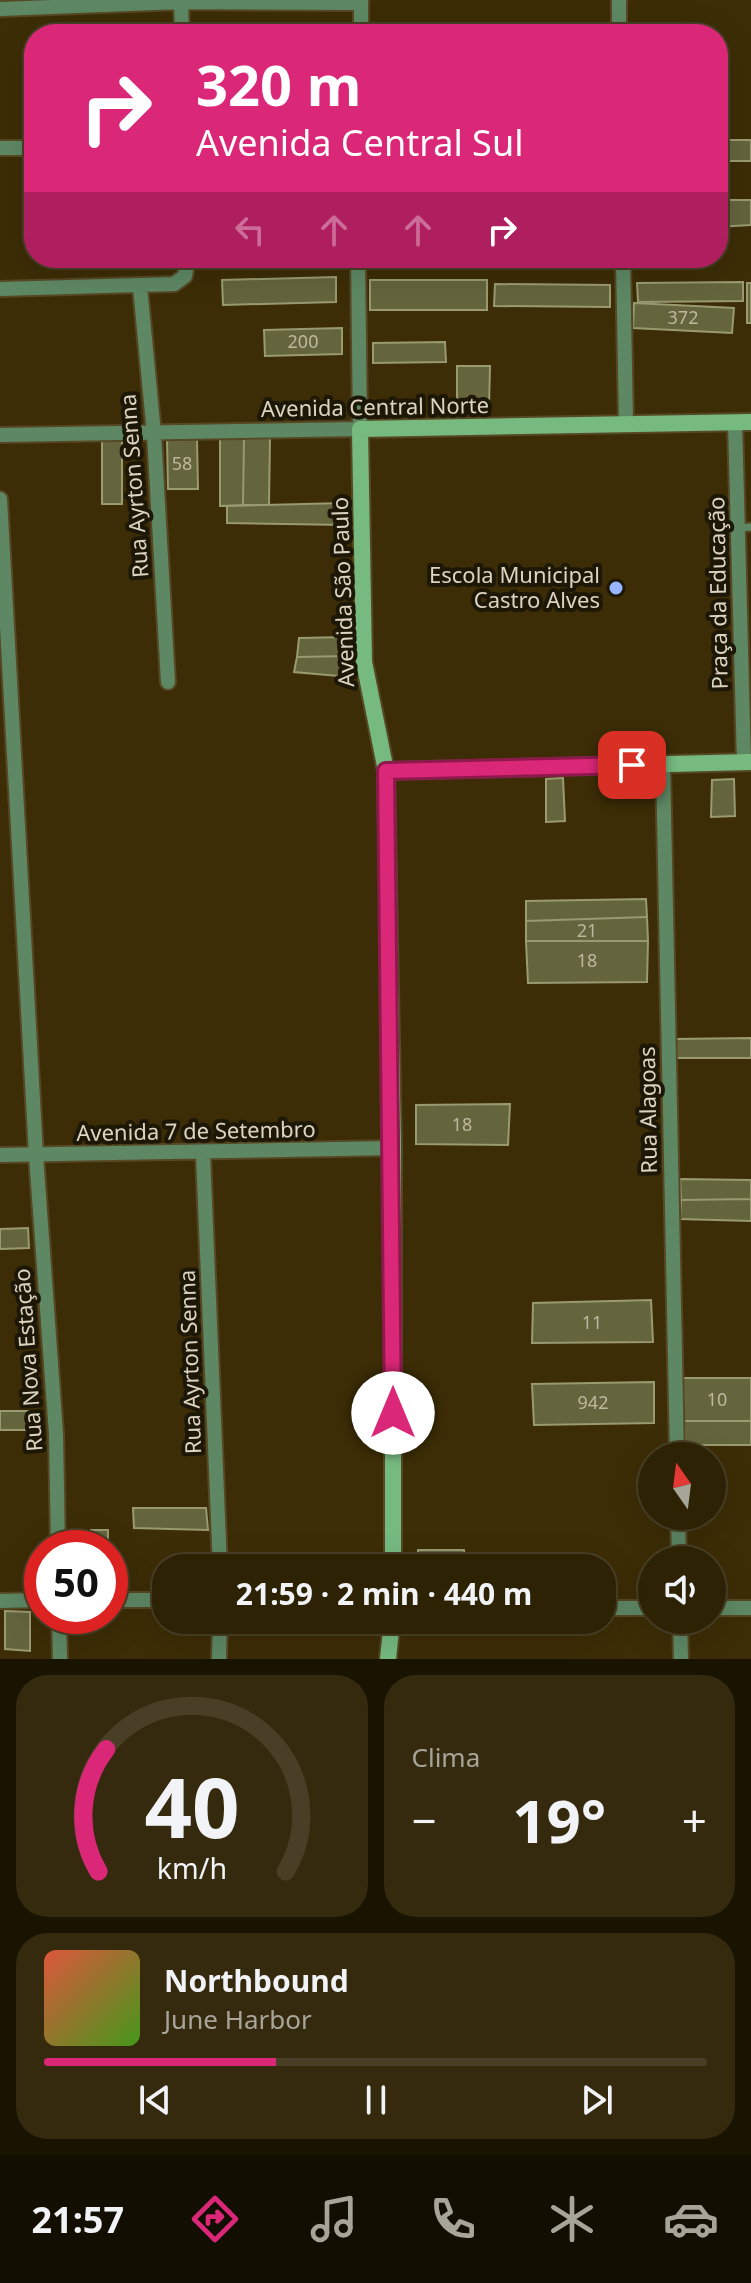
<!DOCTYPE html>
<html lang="pt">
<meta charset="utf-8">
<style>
body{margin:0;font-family:"Noto Sans",sans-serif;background:#352a0e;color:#f1f3f6;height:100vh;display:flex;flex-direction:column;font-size:30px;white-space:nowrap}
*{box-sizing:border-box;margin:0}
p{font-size:26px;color:#a7a49a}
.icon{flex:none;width:44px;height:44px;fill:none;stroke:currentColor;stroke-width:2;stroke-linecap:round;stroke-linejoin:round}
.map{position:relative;height:1659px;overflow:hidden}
.drawer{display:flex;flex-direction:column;gap:16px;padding:16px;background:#191302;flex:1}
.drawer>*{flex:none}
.guide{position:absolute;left:24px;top:24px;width:704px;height:244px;border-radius:32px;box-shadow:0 8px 32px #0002,0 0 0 2px #483f26;background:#db2777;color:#fff;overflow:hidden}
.needle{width:52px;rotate:346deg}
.buttons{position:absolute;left:638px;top:1442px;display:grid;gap:16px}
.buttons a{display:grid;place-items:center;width:88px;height:88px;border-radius:50%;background:#2d2204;box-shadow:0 8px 32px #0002,0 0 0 2px #483f26;font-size:40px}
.speed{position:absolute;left:24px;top:1530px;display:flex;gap:16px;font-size:40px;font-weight:700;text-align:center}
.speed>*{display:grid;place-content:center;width:104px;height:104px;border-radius:50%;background:#2d2204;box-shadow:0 8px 32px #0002,0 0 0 2px #483f26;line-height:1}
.speed .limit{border:12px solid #d22;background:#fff;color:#111}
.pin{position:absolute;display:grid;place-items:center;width:68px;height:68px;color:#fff;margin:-34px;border-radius:16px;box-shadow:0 4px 12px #0006}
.me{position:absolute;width:88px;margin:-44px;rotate:0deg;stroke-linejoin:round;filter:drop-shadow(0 0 6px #0008)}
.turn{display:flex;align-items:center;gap:28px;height:168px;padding:0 40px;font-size:36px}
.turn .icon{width:104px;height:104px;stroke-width:2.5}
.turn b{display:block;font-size:56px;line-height:68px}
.lanes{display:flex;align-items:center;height:76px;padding:0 40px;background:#0003;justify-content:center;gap:40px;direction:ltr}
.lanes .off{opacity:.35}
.big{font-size:60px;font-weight:700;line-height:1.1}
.drawer .tile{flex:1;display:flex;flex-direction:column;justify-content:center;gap:12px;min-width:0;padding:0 28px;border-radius:32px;background:#352a0e}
.drawer .dial{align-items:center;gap:0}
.dial svg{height:208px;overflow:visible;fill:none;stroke:#483f26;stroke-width:7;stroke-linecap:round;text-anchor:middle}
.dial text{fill:#f1f3f6;stroke:none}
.song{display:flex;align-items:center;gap:24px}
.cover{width:96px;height:96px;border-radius:12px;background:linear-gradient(135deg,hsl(10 70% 55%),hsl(100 70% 35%))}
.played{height:8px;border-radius:4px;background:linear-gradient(90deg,#db2777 35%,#483f26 35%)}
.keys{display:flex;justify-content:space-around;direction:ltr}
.heat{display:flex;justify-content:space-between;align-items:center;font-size:44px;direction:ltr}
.drawer .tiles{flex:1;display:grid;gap:16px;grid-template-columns:1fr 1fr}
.tile:last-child{grid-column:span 2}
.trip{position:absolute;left:152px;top:1554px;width:464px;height:80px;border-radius:32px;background:#2d2204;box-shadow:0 8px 32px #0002,0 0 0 2px #483f26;font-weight:700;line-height:80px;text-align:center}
.menu{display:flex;height:128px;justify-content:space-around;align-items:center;background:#120e02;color:#a7a49a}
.menu .icon{width:56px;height:56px}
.menu .active{color:#db2777}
.menu b{font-size:36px;color:#f1f3f6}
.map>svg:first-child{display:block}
.building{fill:#64643d;stroke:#9a9a71;stroke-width:2}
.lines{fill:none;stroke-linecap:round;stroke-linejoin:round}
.service-casing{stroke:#564824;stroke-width:11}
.minor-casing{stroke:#564824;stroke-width:18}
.secondary-casing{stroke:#564824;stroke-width:20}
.service{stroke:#5e8864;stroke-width:7}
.minor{stroke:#5e8864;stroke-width:14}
.secondary{stroke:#76ba80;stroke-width:16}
.route-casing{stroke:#8e194d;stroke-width:20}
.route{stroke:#db2777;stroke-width:14}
.poi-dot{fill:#99b5fd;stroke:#1d1707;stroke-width:3}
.labels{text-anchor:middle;stroke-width:8;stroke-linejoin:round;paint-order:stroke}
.number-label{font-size:18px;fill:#beb89f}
.street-label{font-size:22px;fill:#dcd4c0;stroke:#1d1707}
.poi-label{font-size:22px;fill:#dcd4c0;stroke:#1d1707;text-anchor:end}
</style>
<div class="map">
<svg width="751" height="1659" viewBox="0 0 751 1659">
<rect width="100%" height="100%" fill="#3c2d06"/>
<path class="building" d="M718,140H751V161H718Z
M718,200H751V225L718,227Z
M336,277V302L223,305L222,280Z
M370,280H487V310H370Z
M743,282V301L638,302L637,283Z
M747,283H751V323H747Z
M495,284L610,285V307L494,306Z
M634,303L734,308L732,333L633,328Z
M342,328V354L265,356L264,330Z
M445,342L446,362L373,363V343Z
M457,366H490L489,407L457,406Z
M270,438L269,505H243L244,439Z
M167,439H197L198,489H168Z
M220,439H244L243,505L220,506Z
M102,440H122V504H102Z
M344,503L345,525L227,523V506Z
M348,637V656L297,657L299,638Z
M348,656L349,677L294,672L297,657Z
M563,778L565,821L546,822V779Z
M734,779L735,816L711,817L712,780Z
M646,899L647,917L526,921V901Z
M647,917L648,941H526V921Z
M526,941H648L647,982L528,983Z
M751,1038V1058H677L676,1039Z
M510,1104L508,1145L416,1144V1105Z
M680,1179L751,1180V1199L681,1200Z
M751,1199V1221L680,1219L681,1200Z
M28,1228L29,1248L0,1249V1229Z
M651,1300L653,1342L532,1343L533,1303Z
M683,1378H751V1421H684Z
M654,1382V1423L534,1425L532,1384Z
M0,1411H37L38,1430H0Z
M684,1421H751V1445H685Z
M133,1508H206L208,1530L134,1528Z
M91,1530H108V1548H90Z
M418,1550H464L465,1568H417Z
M5,1611L30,1612V1651L5,1649Z"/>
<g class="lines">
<g class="service-casing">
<path id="service" d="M361,27L562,34
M738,528L751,527"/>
</g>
<g class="minor-casing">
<path id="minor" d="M181,0L182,34
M361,0V34
M619,0V34
M0,9L181,2L355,3
M0,148H34
M623,258L626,424
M140,287L154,434L168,682
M0,289L174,284L185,276L188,258
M735,422L744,763
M0,435L360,429L358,258
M0,499L36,1155L56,1434L58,1548
M663,764L677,1456
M203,1154L220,1568
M0,1155L393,1148
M678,1516L679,1560
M110,1600H166
M0,1601L42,1600
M602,1608H652
M712,1608H751
M59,1616L60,1659
M680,1620L681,1659
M219,1659L220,1620"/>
</g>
<g class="secondary-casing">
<path id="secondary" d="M386,771L751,762
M393,1568V1148L386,771L364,662L360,429L751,422
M388,1659L392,1620"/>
</g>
<use href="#service" class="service"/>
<use href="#minor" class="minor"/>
<use href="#secondary" class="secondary"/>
</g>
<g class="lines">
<g class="route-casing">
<path id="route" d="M393,1413L386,771L632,765"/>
</g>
<use href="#route" class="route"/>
</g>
<circle class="poi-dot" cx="616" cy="588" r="8"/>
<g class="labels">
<g class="number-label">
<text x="683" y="324">372</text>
<text x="303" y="348">200</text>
<text x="182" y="470">58</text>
<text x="587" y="937">21</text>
<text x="587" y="967">18</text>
<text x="462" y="1131">18</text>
<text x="592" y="1329">11</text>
<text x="717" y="1406">10</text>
<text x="593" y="1409">942</text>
</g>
<g class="street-label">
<text transform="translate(375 407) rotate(-1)" y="8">Avenida Central Norte</text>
<text transform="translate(134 486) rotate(-94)" y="8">Rua Ayrton Senna</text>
<text transform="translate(343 592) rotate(-92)" y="8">Avenida São Paulo</text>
<text transform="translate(718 593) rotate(-91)" y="8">Praça da Educação</text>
<text transform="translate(648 1110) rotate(-91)" y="8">Rua Alagoas</text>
<text transform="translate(196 1131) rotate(-1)" y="8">Avenida 7 de Setembro</text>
<text transform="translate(28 1360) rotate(-94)" y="8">Rua Nova Estação</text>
<text transform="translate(190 1362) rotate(-92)" y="8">Rua Ayrton Senna</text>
</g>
<g class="poi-label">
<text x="600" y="583">Escola Municipal<tspan x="600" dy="25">Castro Alves</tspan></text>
</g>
</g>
</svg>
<div class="buttons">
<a><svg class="needle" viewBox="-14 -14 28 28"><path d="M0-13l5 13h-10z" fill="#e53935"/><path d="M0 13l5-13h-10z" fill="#a7a49a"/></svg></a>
<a><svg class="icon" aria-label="sound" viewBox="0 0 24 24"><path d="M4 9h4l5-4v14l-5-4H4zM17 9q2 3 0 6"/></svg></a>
</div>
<div class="speed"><div class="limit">50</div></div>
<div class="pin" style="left:632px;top:765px;background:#d93025"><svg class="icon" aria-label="arrive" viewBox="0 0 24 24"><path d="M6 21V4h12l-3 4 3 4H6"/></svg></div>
<svg class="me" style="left:393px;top:1413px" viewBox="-20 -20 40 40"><circle r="19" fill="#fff"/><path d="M0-13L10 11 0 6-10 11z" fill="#db2777"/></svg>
<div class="trip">21:59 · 2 min · 440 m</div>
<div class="guide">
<div class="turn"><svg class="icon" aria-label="right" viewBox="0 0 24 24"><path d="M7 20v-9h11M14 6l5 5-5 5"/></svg><div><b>320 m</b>Avenida Central Sul</div></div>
<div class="lanes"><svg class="icon off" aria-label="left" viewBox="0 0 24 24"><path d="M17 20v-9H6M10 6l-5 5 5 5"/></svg><svg class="icon off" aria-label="ahead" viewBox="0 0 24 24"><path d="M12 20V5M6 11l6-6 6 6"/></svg><svg class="icon off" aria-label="ahead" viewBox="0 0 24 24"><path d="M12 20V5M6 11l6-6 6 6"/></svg><svg class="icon" aria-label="right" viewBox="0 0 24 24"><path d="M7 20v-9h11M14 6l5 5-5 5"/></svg></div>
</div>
</div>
<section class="drawer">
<div class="tiles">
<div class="tile dial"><svg viewBox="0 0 100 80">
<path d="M14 69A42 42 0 1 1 86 69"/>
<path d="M14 69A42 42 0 0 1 17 22" stroke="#db2777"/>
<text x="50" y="56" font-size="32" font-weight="700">40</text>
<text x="50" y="72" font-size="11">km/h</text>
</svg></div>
<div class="tile"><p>Clima</p>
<div class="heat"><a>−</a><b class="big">19°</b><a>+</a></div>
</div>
<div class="tile">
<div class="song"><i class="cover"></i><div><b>Northbound</b><p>June Harbor</p></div></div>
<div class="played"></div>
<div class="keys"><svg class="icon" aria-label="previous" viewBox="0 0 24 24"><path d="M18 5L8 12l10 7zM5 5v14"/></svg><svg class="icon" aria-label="pause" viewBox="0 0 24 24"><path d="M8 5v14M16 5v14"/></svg><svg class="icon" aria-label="next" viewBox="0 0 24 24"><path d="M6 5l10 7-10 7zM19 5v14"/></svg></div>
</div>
</div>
</section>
<nav class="menu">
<b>21:57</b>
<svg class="icon active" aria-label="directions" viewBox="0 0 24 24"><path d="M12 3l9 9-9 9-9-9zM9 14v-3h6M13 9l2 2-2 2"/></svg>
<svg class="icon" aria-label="music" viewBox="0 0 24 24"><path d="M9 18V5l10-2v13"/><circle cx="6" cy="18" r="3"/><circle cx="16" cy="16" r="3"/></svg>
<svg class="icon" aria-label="phone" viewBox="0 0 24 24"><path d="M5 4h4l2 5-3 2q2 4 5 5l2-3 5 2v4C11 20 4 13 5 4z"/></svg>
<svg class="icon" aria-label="climate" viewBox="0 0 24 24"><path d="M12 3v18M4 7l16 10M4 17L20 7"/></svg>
<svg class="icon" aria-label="car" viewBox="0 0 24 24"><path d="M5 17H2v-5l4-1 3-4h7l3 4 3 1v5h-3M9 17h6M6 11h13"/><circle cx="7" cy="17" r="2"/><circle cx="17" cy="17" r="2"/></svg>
</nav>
